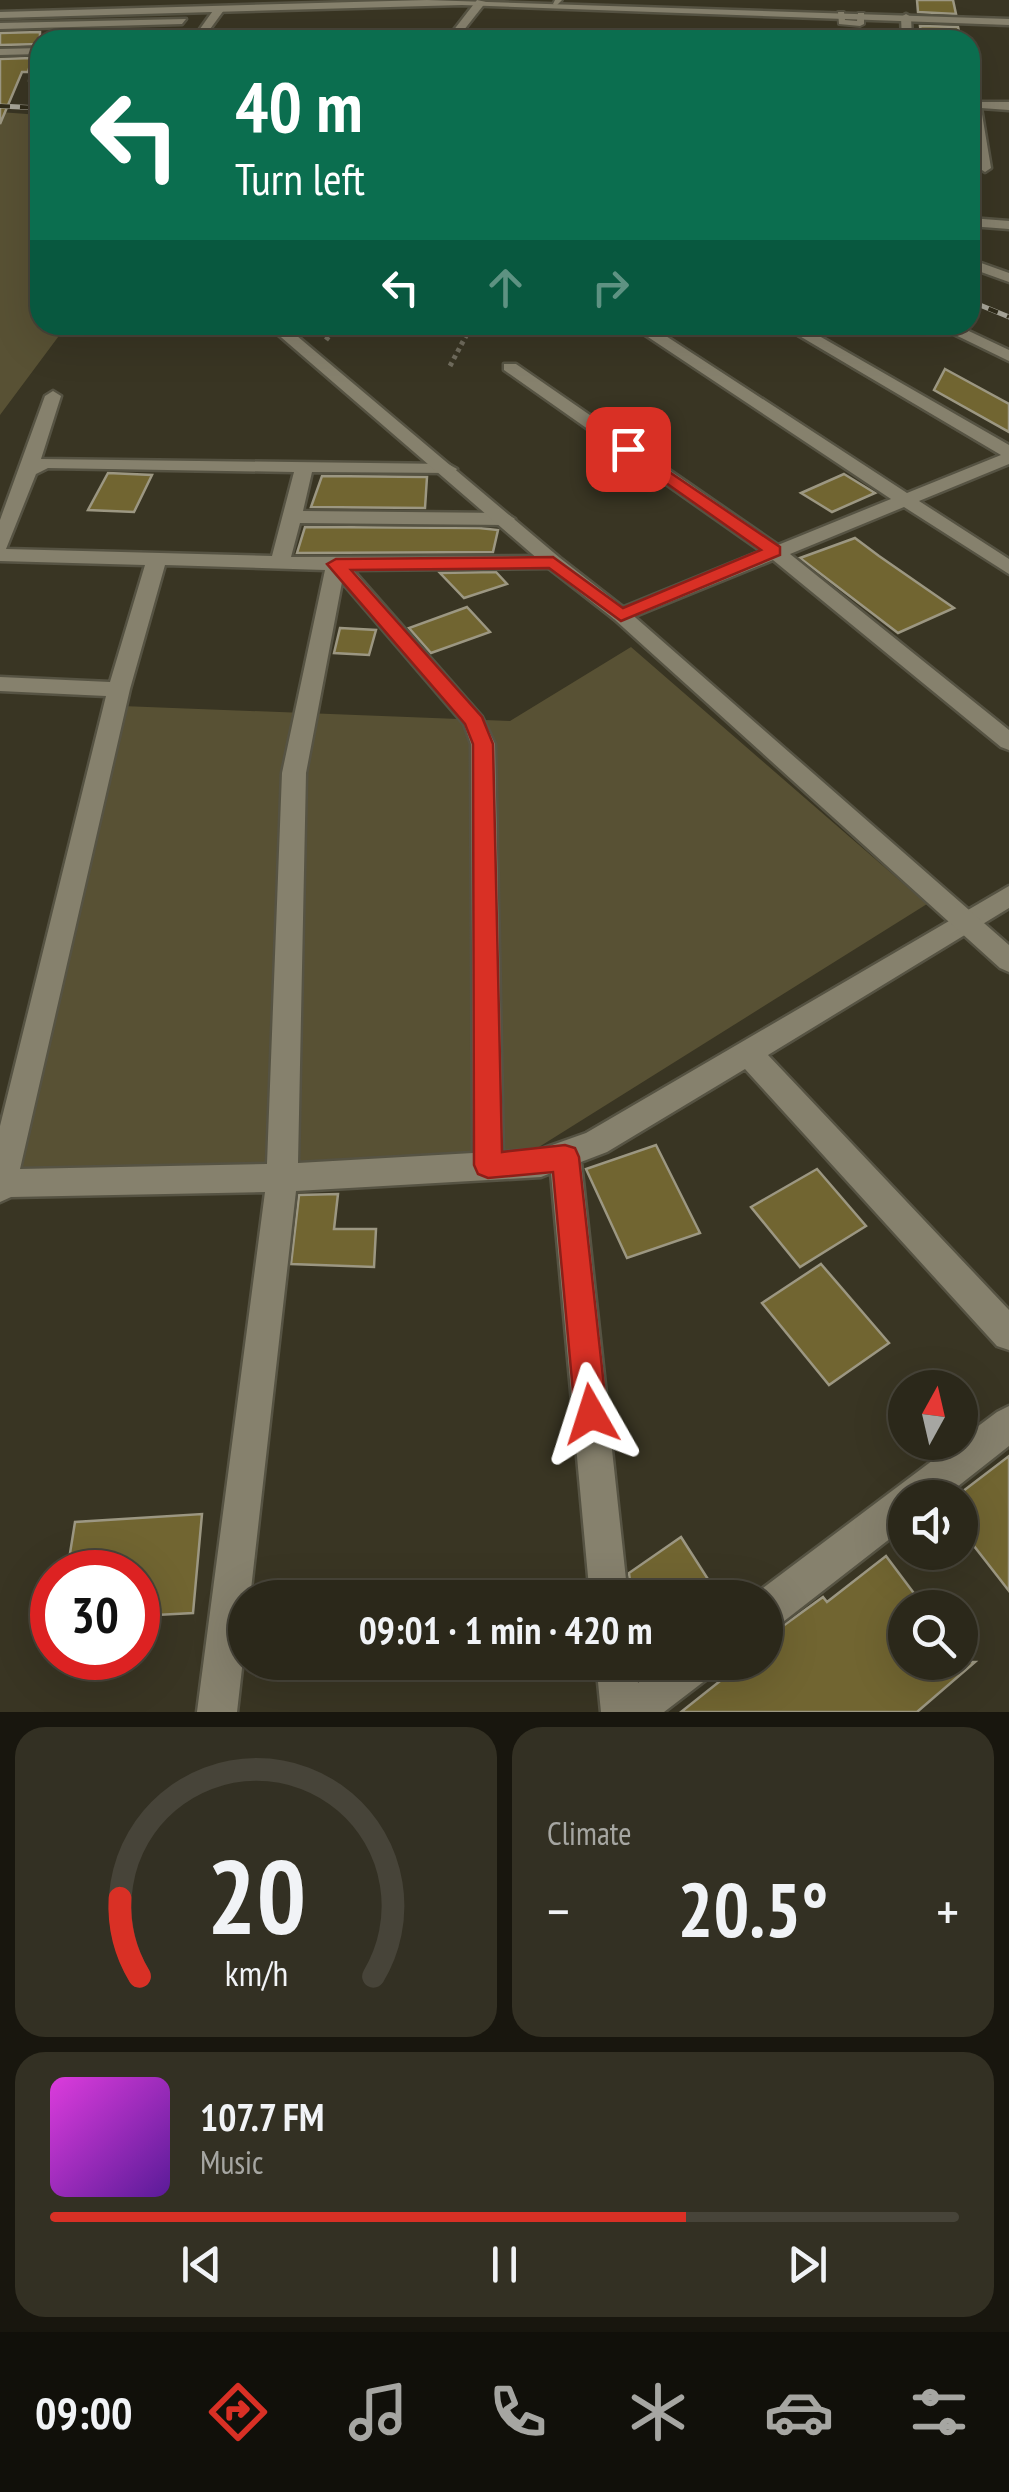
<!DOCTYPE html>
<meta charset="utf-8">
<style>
body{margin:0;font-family:"PT Sans Narrow",sans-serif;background:#333023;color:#f1f3f6;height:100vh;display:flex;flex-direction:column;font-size:38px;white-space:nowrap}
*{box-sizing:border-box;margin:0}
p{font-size:32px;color:#a6a6a2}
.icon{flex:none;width:55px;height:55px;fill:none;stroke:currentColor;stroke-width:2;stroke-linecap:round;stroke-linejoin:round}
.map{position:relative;height:1712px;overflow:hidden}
.side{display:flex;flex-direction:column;gap:15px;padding:15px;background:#18160e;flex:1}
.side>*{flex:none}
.guide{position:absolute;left:30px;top:30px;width:950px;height:305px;border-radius:30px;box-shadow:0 10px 40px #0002,0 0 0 2px #474439;background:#0b6e4f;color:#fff;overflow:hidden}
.needle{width:65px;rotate:8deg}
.buttons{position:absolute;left:888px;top:1370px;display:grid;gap:20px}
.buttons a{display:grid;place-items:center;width:90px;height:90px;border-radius:50%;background:#2b281a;box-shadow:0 10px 40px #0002,0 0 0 2px #474439;font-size:50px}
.speed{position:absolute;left:30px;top:1550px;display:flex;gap:20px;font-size:50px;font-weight:700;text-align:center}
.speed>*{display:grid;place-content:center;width:130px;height:130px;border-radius:50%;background:#2b281a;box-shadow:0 10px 40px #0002,0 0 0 2px #474439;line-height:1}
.speed .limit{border:15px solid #d22;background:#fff;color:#111}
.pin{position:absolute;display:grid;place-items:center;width:85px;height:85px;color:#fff;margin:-42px;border-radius:20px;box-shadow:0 5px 15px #0006}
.me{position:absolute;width:110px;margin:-55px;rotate:354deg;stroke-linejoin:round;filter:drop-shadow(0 0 8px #0008)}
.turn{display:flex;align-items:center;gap:35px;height:210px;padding:0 40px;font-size:45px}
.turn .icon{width:130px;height:130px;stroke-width:2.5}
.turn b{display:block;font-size:70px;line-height:85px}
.lanes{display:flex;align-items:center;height:95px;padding:0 40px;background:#0003;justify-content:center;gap:50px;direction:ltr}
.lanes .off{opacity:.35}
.big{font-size:75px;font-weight:700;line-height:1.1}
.side .card{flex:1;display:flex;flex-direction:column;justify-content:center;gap:15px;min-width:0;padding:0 35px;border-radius:30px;background:#333023}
.side .dial{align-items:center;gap:0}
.dial svg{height:260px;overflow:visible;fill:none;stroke:#474439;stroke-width:7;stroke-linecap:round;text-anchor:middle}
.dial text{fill:#f1f3f6;stroke:none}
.song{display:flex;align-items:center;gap:30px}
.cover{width:120px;height:120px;border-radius:15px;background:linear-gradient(135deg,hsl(300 70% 55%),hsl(270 70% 35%))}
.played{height:10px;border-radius:5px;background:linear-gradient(90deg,#d93025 70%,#474439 70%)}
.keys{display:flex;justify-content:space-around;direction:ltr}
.heat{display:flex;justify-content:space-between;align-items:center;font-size:55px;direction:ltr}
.side .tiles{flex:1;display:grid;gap:15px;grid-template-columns:1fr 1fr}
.card:last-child{grid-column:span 2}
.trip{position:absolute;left:228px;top:1580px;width:555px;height:100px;border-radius:50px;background:#2b281a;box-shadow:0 10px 40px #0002,0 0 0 2px #474439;font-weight:700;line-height:100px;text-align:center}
.menu{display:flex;height:160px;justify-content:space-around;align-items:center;background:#11100a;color:#a6a6a2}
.menu .icon{width:70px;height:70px}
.menu .current{color:#d93025}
.menu b{font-size:45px;color:#f1f3f6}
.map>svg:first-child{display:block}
.green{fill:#585134}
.building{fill:#716531;stroke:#9c9782;stroke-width:2.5}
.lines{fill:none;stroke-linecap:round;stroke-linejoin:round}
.service-casing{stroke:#565343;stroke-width:4}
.minor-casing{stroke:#565343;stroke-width:5}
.tertiary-casing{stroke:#565343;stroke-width:5}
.secondary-casing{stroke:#565343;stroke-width:5}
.path-far1{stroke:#706c5d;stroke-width:4;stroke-dasharray:2.5 2.5;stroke-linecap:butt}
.path{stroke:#706c5d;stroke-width:5;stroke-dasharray:4 4;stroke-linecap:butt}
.service{fill:#86816d;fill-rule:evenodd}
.minor{fill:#86816d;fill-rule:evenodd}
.tertiary{fill:#86816d;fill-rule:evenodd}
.secondary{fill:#86816d;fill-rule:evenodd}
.rail-casing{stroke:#a7a598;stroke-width:5}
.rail{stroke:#2f2b19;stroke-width:4;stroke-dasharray:10;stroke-linecap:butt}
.route{fill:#d93025;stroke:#8d1f18;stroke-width:2.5}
</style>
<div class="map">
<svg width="1009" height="1712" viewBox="0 0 1009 1712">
<rect width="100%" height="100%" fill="#393523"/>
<path class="green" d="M0,112L40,115V325H67L0,415Z
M631,647L927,904L523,1157L8,1171L122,706L510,721Z"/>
<path class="building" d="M917,0H953L956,14L918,12Z
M920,26L958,27L961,40H922Z
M40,32V44L0,45V33Z
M32,58L28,72H22L0,124V59Z
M945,369L1009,404V432L934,390Z
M108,473L152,475L134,512L88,510Z
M844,474L875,493L832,512L801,493Z
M322,476L427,477L425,508L311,507Z
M305,527L479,528L498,530L493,552L297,553Z
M855,538L879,556L954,608L898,633L800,558Z
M496,572L507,584L464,598L440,573Z
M467,607L490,632L431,653L409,628Z
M340,628L376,630L369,655L334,653Z
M656,1145L700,1233L627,1258L586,1169Z
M817,1169L866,1226L800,1267L751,1207Z
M338,1194L334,1229H376L374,1267L291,1264L299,1195Z
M821,1264L889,1343L829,1385L762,1303Z
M1009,1456V1591L960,1528V1498H954Z
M202,1514L193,1613L138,1616V1572H67L75,1522Z
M681,1537L720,1598H632L629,1573Z
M886,1556L925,1608H905V1662H975L917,1712H681L744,1662H765V1639L823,1597L827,1602Z"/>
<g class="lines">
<g class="service-casing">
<path id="service" d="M555,0H562L556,6L553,4Z
M838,12H844L845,20L857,21L858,13H864V24L860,26L839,24Z"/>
</g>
<g class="minor-casing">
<path id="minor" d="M477,0L486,2L456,40H446Z
M906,14L911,17L912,40H902L901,17Z
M186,19L182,24L0,29V23Z
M725,36L729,37L730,40H720Z
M40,48V54L0,55V49Z
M40,57V79L30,81L35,60Z
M971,102H1009V110L981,108L991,168L985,172L979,168Z
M970,218L1009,221V229L970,226Z
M970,259L1009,273V282L970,268Z
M630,325H649L907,493L1001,455L781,325H800L1009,445V464L919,501L1009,559V574L904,507L790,554L1009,730V750L1001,747L773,560L628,619H614L611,615L614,611L761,551L504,370V364H516L778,545L891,499Z
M935,325H956L1009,350V361Z
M53,391L61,396L41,459L448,464L457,469L454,473L312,472L303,511L505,513L515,519L505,525L300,523L291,557L553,556L563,562L553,568L353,570L482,717L495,744L503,1152L541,1149L586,1133L1009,886V908L768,1055L1009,1310V1350L997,1346L745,1069L607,1152L581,1162L628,1598H590L551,1173L541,1177L296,1191L250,1598H245V1642L237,1712H197L265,1192L11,1197L0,1202V1126L106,696L0,691V677L110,682L145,565L0,561V520L45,396ZM48,468L294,472L272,556L6,549L36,474ZM165,565L325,570L282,773L267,1164L20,1169L130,689ZM342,582L464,724L471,744L473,1153L298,1163L306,773Z
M1009,1406V1446L943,1498H905V1527L779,1625L765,1630V1598L751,1597L997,1412Z
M596,1662H636L638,1683L664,1662H716L711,1676L664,1712H601Z"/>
</g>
<g class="tertiary-casing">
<path id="tertiary" d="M215,8L224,10L202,40H192Z
M267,325H284L560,558L628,611L1009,945V972L1000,968L614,619L546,566Z"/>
</g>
<g class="secondary-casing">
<path id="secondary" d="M427,0L1009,19V25L462,5L0,18V12Z"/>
</g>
<path class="path-far1" d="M330,334L337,325
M466,334L471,325"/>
<path class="path" d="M326,340L332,332
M450,366L468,332"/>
<use href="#service" class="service"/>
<use href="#minor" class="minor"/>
<use href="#tertiary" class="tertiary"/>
<use href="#secondary" class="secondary"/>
<g class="rail-casing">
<path id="rail" d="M0,106L40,108
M970,301L1009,317"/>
</g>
<use href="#rail" class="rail"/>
</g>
<path class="route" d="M628,444L780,547V555L621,621L549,568L351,570L482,717L493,744L502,1152L565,1145L575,1148L579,1157L607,1414L602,1425L591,1430L580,1425L575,1414L553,1172L488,1178L478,1174L474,1165L473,744L465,724L327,564L336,559L553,557L623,608L761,550L622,452L619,449Z"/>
</svg>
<div class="buttons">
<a><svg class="needle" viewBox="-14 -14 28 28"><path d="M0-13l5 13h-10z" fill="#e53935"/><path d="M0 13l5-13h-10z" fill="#a6a6a2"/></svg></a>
<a><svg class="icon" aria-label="sound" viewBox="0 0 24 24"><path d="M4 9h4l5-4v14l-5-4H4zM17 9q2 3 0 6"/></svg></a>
<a><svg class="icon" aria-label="search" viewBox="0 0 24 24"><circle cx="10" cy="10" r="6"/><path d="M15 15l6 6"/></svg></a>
</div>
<div class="speed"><div class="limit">30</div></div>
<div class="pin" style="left:628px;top:449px;background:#d93025"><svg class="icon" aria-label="arrive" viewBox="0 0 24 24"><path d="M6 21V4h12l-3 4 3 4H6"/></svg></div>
<svg class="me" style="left:591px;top:1414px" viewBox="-20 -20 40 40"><path d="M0-17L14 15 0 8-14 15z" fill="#d93025" stroke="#fff" stroke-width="4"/></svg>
<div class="trip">09:01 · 1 min · 420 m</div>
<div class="guide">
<div class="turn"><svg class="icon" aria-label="left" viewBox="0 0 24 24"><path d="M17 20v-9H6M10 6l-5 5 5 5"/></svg><div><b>40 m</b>Turn left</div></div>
<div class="lanes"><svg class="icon" aria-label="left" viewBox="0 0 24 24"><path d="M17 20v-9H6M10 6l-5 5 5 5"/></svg><svg class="icon off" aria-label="ahead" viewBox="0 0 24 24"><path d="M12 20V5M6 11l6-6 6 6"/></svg><svg class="icon off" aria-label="right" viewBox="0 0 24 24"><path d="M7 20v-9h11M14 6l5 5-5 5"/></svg></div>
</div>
</div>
<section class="side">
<div class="tiles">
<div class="card dial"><svg viewBox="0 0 100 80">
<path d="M14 69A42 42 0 1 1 86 69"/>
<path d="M14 69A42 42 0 0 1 8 45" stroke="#d93025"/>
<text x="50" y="56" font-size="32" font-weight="700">20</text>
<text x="50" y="72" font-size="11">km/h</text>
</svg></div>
<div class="card"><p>Climate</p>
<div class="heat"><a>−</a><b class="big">20.5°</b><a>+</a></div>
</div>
<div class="card">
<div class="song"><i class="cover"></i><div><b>107.7 FM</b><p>Music</p></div></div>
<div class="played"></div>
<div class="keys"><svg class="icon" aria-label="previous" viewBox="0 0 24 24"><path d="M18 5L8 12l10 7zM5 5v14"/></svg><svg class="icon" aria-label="pause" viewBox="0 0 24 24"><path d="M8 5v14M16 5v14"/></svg><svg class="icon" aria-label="next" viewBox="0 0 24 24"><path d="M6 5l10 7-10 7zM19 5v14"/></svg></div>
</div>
</div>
</section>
<nav class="menu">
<b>09:00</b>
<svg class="icon current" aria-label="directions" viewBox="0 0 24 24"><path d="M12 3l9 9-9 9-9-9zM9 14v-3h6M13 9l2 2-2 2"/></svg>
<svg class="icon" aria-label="music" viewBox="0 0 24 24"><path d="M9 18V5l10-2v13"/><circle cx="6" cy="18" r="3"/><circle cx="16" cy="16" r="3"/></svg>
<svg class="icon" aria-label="phone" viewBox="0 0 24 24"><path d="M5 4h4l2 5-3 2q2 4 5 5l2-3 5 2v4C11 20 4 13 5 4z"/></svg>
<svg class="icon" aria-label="climate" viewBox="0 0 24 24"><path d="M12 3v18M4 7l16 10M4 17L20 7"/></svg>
<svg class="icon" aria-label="car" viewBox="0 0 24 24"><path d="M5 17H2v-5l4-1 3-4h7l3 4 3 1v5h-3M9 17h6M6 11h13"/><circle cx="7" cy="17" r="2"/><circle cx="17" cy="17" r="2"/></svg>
<svg class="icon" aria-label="filters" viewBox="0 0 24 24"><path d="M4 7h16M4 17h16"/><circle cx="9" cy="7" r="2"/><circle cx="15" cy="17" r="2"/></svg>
</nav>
